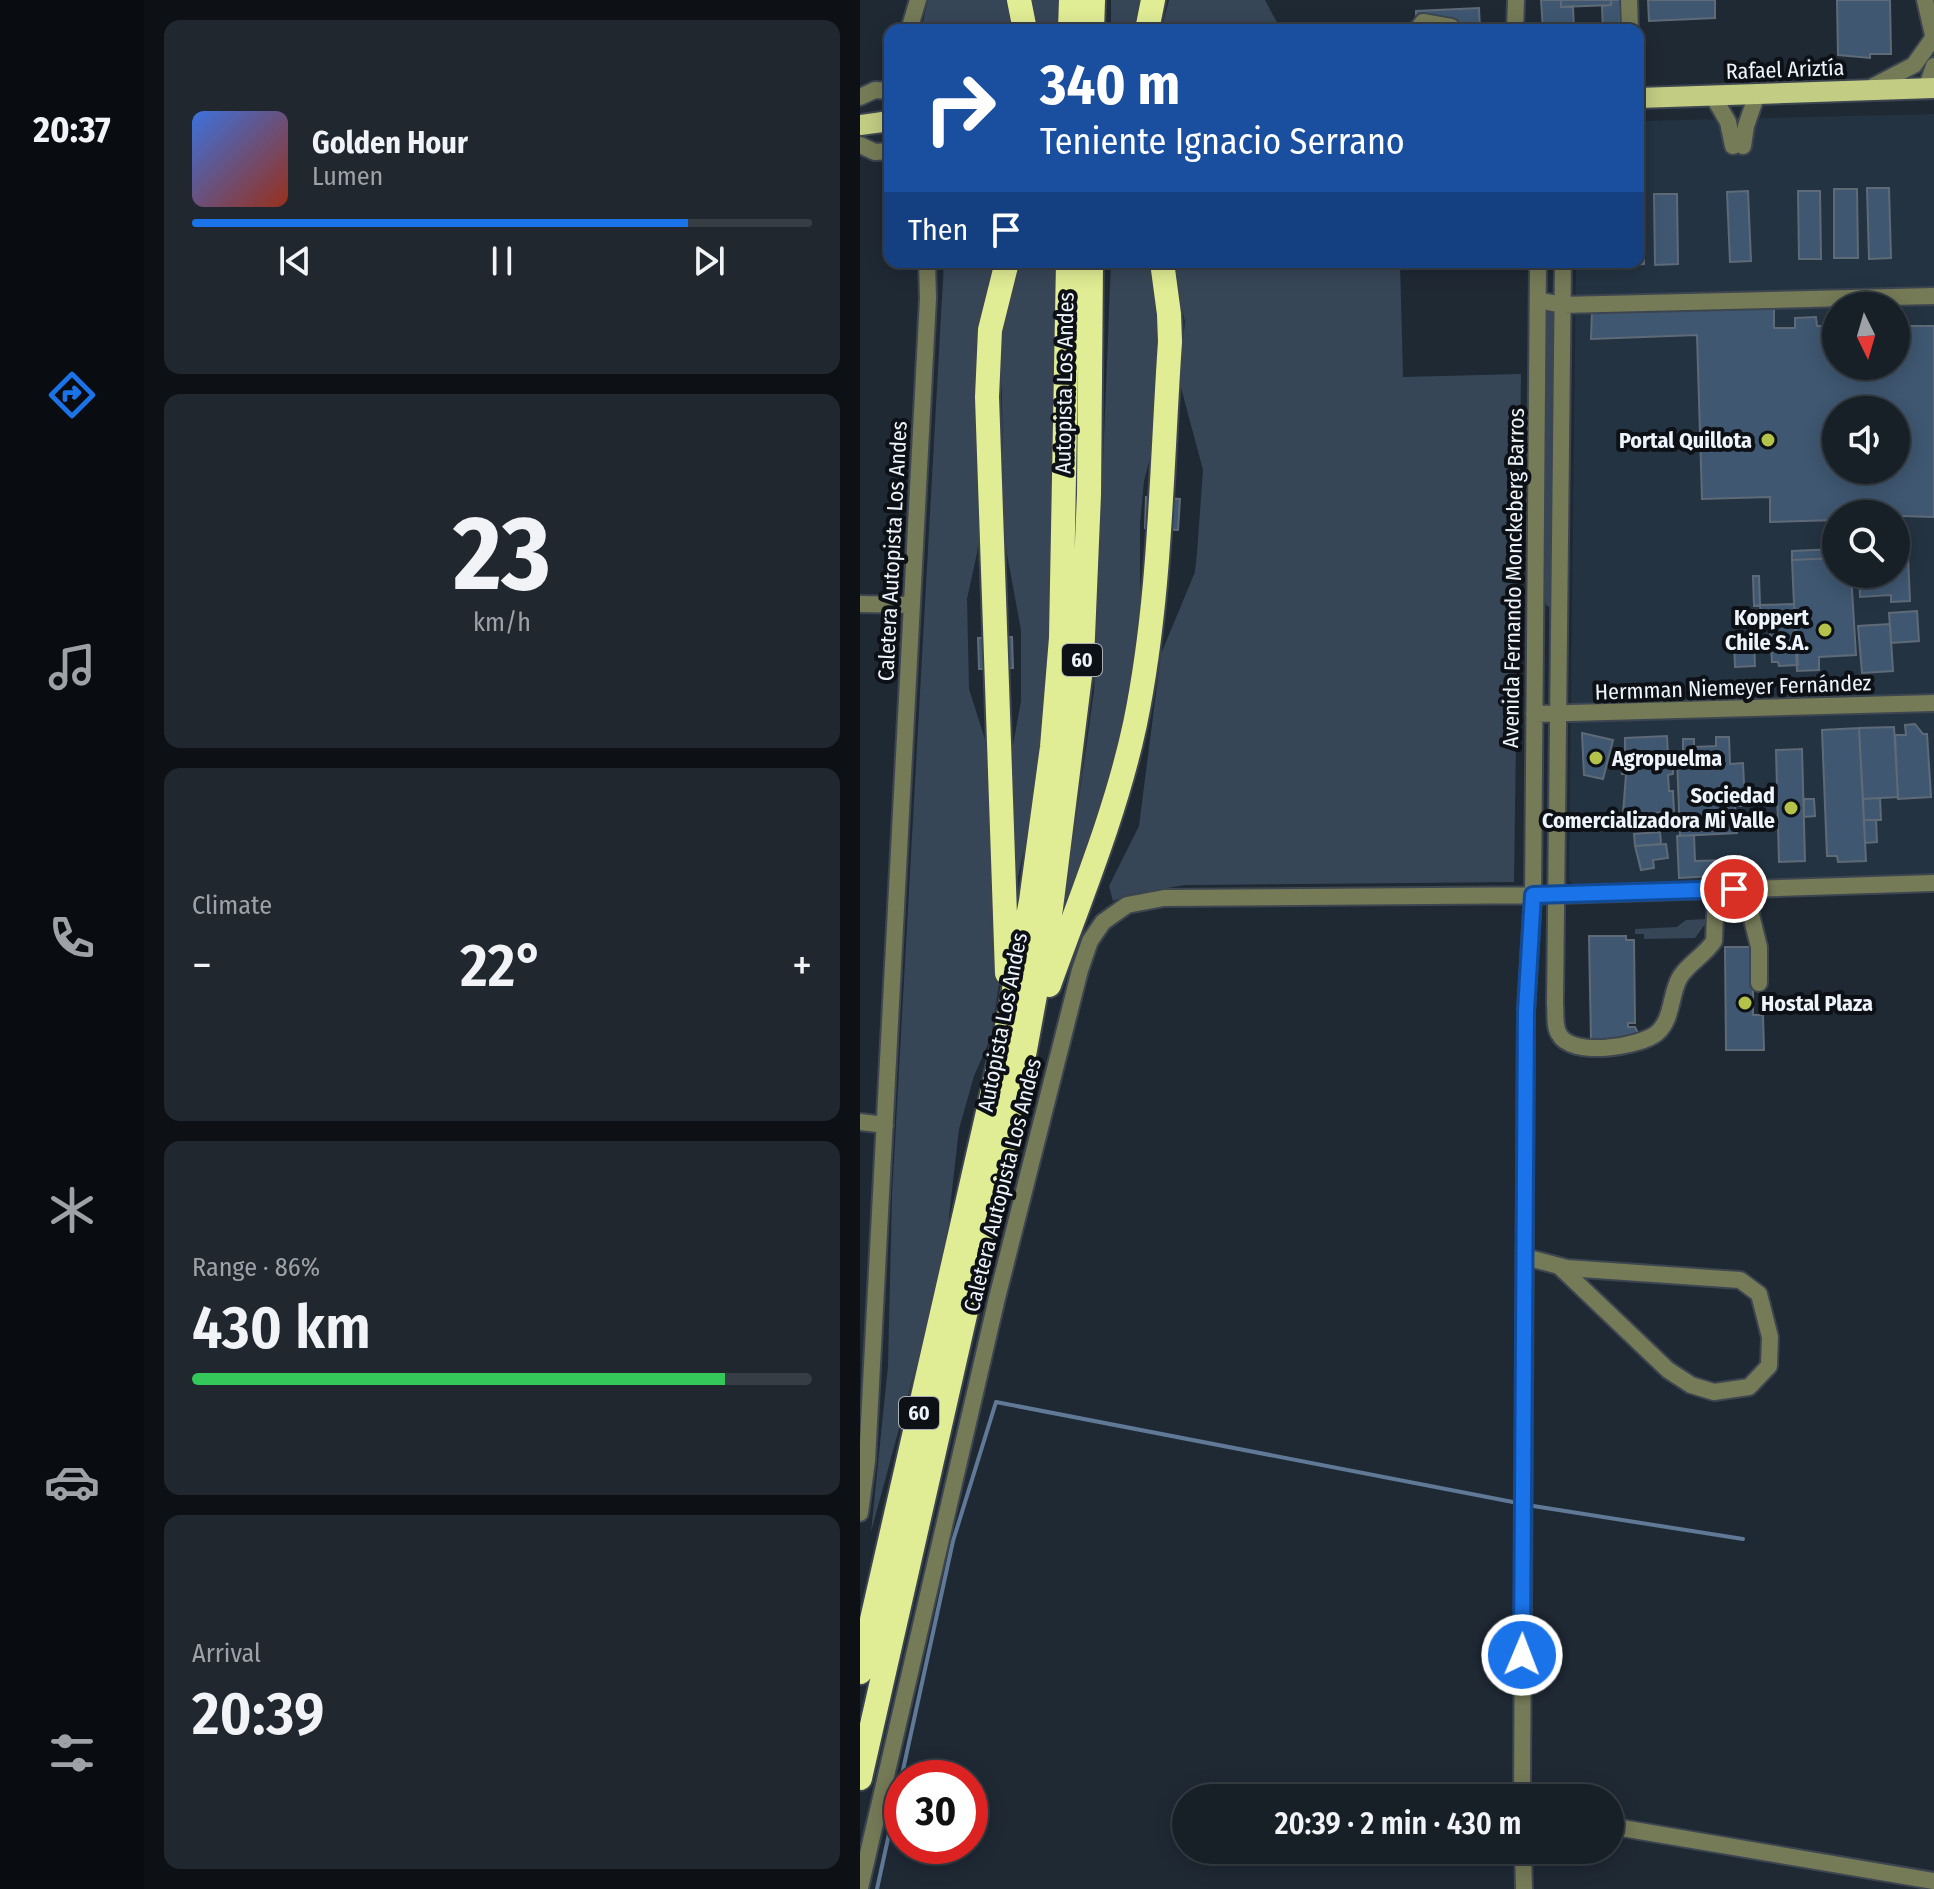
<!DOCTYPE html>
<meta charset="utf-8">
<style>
body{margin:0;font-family:"Fira Sans Condensed",sans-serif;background:#20272f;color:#f1f3f6;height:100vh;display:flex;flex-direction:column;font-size:30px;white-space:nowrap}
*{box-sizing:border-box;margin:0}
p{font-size:26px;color:#9ea2a7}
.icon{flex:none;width:44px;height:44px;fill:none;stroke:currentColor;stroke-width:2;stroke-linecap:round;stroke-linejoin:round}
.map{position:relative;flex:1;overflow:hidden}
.panel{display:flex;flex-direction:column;gap:20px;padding:20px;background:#0d1115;width:716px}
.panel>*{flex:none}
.guide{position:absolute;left:24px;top:24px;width:760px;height:244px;border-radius:16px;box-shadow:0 4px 20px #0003,0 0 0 2px #363d44;background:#1a4fa0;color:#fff;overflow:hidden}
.needle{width:52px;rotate:175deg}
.tools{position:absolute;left:962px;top:292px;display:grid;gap:16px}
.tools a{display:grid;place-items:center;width:88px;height:88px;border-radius:50%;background:#171f27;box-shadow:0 4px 20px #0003,0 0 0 2px #363d44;font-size:40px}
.speed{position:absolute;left:24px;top:1760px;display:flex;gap:16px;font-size:40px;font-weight:700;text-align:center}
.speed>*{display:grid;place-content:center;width:104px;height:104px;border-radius:50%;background:#171f27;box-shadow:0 4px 20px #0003,0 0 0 2px #363d44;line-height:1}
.speed .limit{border:12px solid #d22;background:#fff;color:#111}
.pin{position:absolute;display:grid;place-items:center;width:68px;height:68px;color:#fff;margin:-34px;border:4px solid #fff;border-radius:50%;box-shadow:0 2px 8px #0007}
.me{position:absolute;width:88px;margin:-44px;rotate:1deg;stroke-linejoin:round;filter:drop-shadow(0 0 6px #0008)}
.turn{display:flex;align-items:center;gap:28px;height:168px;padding:0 24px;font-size:36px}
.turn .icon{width:104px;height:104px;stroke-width:2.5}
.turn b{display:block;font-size:56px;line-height:68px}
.then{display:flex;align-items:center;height:76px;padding:0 24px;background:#0003;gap:16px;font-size:30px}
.big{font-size:60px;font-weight:600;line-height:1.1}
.panel .tile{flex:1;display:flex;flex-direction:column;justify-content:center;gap:12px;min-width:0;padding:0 28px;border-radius:16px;background:#20272f}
.panel .dial{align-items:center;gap:0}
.dial b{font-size:104px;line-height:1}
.song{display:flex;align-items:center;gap:24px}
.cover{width:96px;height:96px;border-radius:12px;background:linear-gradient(135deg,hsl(220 70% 55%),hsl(10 70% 35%))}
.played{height:8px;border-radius:4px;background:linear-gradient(90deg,#1a73e8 80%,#363d44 80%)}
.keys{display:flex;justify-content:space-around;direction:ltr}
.heat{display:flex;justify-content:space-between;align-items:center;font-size:44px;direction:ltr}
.charge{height:12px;border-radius:6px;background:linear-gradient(90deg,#34c759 86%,#363d44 0)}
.trip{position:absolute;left:312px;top:1784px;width:452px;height:80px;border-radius:40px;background:#171f27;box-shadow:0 4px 20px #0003,0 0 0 2px #363d44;font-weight:600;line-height:80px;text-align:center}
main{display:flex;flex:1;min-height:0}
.dock{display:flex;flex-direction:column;width:144px;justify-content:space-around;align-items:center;background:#090c10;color:#9ea2a7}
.dock .icon{width:56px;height:56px}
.dock .on{color:#1a73e8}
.dock b{font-size:36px;color:#f1f3f6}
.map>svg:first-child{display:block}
.built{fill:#243342;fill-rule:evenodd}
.green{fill:#374657}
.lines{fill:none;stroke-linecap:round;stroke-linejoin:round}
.stream{stroke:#607996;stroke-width:4}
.building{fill:#3f5771;stroke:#5f6a77;stroke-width:2;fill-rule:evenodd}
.minor-casing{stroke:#3c4550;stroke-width:20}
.major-casing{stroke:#3c4550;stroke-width:24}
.highway-casing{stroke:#3c4550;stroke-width:28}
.minor{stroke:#757a57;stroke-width:16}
.major{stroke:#c2cc83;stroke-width:20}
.highway{stroke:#e1ed94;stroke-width:24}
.route-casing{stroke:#114b97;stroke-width:20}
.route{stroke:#1a73e8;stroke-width:14}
.poi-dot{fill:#b5c24a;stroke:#0d1116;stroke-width:3}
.labels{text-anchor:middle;stroke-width:8;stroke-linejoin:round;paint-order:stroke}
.shield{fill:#0d1116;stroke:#aab0b6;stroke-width:2}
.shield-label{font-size:20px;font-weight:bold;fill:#edf4fb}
.street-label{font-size:22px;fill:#edf4fb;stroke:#0d1116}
.poi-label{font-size:22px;font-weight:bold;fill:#edf4fb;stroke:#0d1116;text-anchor:end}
</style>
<main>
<nav class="dock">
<b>20:37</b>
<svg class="icon on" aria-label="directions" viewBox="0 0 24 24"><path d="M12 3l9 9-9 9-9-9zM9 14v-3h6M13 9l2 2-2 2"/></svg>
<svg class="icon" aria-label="music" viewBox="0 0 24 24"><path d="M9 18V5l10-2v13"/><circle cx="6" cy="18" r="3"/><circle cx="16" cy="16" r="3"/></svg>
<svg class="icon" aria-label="phone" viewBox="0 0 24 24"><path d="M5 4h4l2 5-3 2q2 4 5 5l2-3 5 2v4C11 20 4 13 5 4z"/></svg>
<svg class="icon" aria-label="climate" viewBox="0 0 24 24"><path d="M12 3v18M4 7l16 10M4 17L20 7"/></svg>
<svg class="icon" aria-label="car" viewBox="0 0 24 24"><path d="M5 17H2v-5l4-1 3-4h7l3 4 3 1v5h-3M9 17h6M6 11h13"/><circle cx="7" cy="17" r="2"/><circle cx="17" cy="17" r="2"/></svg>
<svg class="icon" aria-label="filters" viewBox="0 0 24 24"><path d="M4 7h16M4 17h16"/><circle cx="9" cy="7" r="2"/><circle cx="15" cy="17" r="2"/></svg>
</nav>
<section class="panel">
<div class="tile">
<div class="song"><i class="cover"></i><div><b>Golden Hour</b><p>Lumen</p></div></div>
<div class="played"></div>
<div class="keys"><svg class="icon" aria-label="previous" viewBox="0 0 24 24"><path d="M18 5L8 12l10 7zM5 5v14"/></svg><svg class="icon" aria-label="pause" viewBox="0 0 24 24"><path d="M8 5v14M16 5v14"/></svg><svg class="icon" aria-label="next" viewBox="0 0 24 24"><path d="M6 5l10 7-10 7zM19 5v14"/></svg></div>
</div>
<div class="tile dial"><b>23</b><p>km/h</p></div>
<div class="tile"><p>Climate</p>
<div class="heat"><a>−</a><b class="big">22°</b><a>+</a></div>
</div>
<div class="tile"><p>Range · 86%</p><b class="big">430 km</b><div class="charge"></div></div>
<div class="tile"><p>Arrival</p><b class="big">20:39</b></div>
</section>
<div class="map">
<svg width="1074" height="1889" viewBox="0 0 1074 1889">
<rect width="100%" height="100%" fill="#1f2934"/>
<path class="built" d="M1074,114V879L715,887L709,880L716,262H778V121ZM976,306H1036V366H976ZM976,410H1036V470H976ZM976,514H1036V574H976Z"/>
<path class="green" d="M68,0H151L156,30H61Z
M169,0H201V30H175Z
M251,0H289L282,30H251Z
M309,0H405L421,30H301Z
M84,262H136L118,348L124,496L117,553L107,599L109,689L136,774L140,977L131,1037L114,1076L99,1129L88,1225L66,1329L11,1532L28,1366L32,1196Z
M161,262H199L197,488L185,752L156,886L152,861L153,745L161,701V630L147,554L144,519L141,342L150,290Z
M251,262H296L304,331L292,450L284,481L280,523V625L268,699L245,801L213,899L205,898L234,691Z
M313,262H540L543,377L661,374L654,882L325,885L266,895L253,901L249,886L279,826L301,654L335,572L337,553L343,470L319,380L325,322Z
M685,311H695L692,609L686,605L683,592Z
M849,919L835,938L784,939V934H775V929L817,927L826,920Z"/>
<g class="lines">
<path class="stream" d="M667,1505L883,1539
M17,1889L93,1541L136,1402L658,1503"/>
</g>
<path class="building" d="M681,0H701V7L713,6L714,30H683Z
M701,0H751V5L701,7Z
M751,0H760V30H743L742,6L751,5Z
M788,0H855V18L789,21Z
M977,0H1030L1031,54H1010V58L978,55Z
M619,8L620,29L556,30V11Z
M1007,188H1029L1031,258L1009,259Z
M974,189H997L998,258H974Z
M888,191L891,261L870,262L867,192Z
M938,191H960L961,259H939Z
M794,194H817L818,264L795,265Z
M778,196H781L784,264L762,265V262H778Z
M914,308V328H935V318L956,317L957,326H976V366H1036V315L1042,314L1043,326H1074V517L976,514V520L910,522V497L842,499L837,335L731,339L732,311ZM976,410H1036V470H976Z
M286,497L320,499L318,530L285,528Z
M1036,548H1044V555H1048L1050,601L1031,602V595L1000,597L999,574H1036Z
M976,549V558L932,560V551Z
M976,558V574H991L996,655L959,657V670L937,671L932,560Z
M893,576H899L900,605L894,606Z
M934,604L938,665L919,666L918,662H912L909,616L901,617L900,605Z
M1057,611L1059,641L1031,643L1029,613Z
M1030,624L1033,671L1002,673L998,626Z
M152,637L153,668L119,669L118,638Z
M894,640L895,666L875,667L874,641Z
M1055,724L1063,734H1067L1071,797L1038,799L1035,735H1046L1045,725Z
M1034,727L1038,797L1003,799L999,728Z
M999,728L1006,861L978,862L977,856H967L962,730Z
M722,733L753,740L743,779L724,775Z
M807,736L808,755H813V774L808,775L809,791H813L814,812L763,814L766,774H762L761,756H765V738Z
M856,737H869L870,764L883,763L885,806H875L877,833L820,836L817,758H823V739H834V747L856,746Z
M942,749L945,861L919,862L916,750Z
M1020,798L1021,820H1004L1003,799Z
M944,799H954L955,816L944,817Z
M1004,820H1016L1017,842L1005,843Z
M800,832L801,844L775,846L774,834Z
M834,835L835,861L870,860L871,875L819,878L817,836Z
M806,844L808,858L793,860L794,868L781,870L775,846Z
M729,936H766V940H774L775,1023H768V1027H775L778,1033L767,1041H731Z
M865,947H893V1015H903L904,1050H866Z"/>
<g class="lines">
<g class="minor-casing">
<path id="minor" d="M769,0L770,30
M1065,0L1074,39
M49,30L58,0
M557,30L563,22L591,27L592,30
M655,30L656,0
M1008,89L1054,65L1074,37
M1066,89L1074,66
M853,96L868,122L873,146
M0,97L15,90L30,91
M0,145L15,152L30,151
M883,146L886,126L897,94
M703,262L695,1004C696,1013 694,1026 699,1034C711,1058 780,1047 797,1033C813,1019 810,994 820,977C829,963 845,955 854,941L856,890
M678,300L702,305L1074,296
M0,604L52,605
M674,714L1074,703
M892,889L891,915L899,947V983
M0,1122L25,1125
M665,1257L707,1268L880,1280L899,1294L910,1337L909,1366L889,1387L854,1392L831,1385L808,1370L699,1266
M0,1513L7,1461L68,298L67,262
M662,1798L666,1011L673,895L678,262
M750,1826L1074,1881
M663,1850L664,1889
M0,1888L137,1298L220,970L230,941L243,922L267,905L304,898L696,895L1074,883"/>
</g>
<g class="major-casing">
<path id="major" d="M778,98L1074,88
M0,125L30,121"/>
</g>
<g class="highway-casing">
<path id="highway" d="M159,0L165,30
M210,30L211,0
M232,30L233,0
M287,30L293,0
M147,262L130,330L127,397L147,973
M189,985C220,899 256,813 275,724C301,598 301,470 310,342L309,314L302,262
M0,1672L144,1042L171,901L192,747L201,638L208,262
M0,1778L164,1055L191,908L222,660L229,494L231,262"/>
</g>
<use href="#minor" class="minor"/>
<use href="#major" class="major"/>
<use href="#highway" class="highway"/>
</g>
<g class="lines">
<g class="route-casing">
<path id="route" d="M662,1655L666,1011L673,895L874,889"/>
</g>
<use href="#route" class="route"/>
</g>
<g class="poi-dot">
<circle cx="908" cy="440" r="8"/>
<circle cx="965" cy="630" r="8"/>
<circle cx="736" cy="758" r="8"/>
<circle cx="931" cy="808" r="8"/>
<circle cx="885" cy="1003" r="8"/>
</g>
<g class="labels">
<g class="shield">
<rect x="202" y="644" width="40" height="32" rx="6"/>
<rect x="39" y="1397" width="40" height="32" rx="6"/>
</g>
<g class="shield-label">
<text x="222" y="667">60</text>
<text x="59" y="1420">60</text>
</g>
<g class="street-label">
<text transform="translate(925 69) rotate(-2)" y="8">Rafael Ariztía</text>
<text transform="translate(204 383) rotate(-89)" y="8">Autopista Los Andes</text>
<text transform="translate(32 551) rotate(-87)" y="8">Caletera Autopista Los Andes</text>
<text transform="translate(653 578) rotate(-89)" y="8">Avenida Fernando Monckeberg Barros</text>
<text transform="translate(873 687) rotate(-2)" y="8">Hermman Niemeyer Fernández</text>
<text transform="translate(142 1022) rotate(-79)" y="8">Autopista Los Andes</text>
<text transform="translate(142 1185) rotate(-76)" y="8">Caletera Autopista Los Andes</text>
</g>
<g class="poi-label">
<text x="892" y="448">Portal Quillota</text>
<text x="949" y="625">Koppert<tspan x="949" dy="25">Chile S.A.</tspan></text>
<text x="752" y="766" text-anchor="start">Agropuelma</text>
<text x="915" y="803">Sociedad<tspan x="915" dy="25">Comercializadora Mi Valle</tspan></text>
<text x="901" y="1011" text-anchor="start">Hostal Plaza</text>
</g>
</g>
</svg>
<div class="tools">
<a><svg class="needle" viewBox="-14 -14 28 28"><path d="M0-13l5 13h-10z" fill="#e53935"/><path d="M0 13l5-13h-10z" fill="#9ea2a7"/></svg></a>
<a><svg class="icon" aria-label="sound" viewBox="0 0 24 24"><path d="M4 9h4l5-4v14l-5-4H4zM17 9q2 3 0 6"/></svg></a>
<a><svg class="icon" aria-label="search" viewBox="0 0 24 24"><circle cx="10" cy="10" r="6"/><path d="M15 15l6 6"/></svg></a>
</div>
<div class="speed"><div class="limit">30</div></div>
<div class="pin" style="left:874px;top:889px;background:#d93025"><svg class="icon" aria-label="arrive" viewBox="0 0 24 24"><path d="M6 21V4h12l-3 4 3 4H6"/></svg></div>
<svg class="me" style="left:662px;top:1655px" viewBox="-20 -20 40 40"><circle r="17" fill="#1a73e8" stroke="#fff" stroke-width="3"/><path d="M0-11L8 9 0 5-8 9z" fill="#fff"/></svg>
<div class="trip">20:39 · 2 min · 430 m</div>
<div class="guide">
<div class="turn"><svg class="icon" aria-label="right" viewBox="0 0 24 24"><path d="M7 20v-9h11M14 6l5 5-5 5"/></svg><div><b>340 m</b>Teniente Ignacio Serrano</div></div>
<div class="then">Then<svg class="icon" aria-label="arrive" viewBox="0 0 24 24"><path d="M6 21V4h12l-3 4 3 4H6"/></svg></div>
</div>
</div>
</main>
